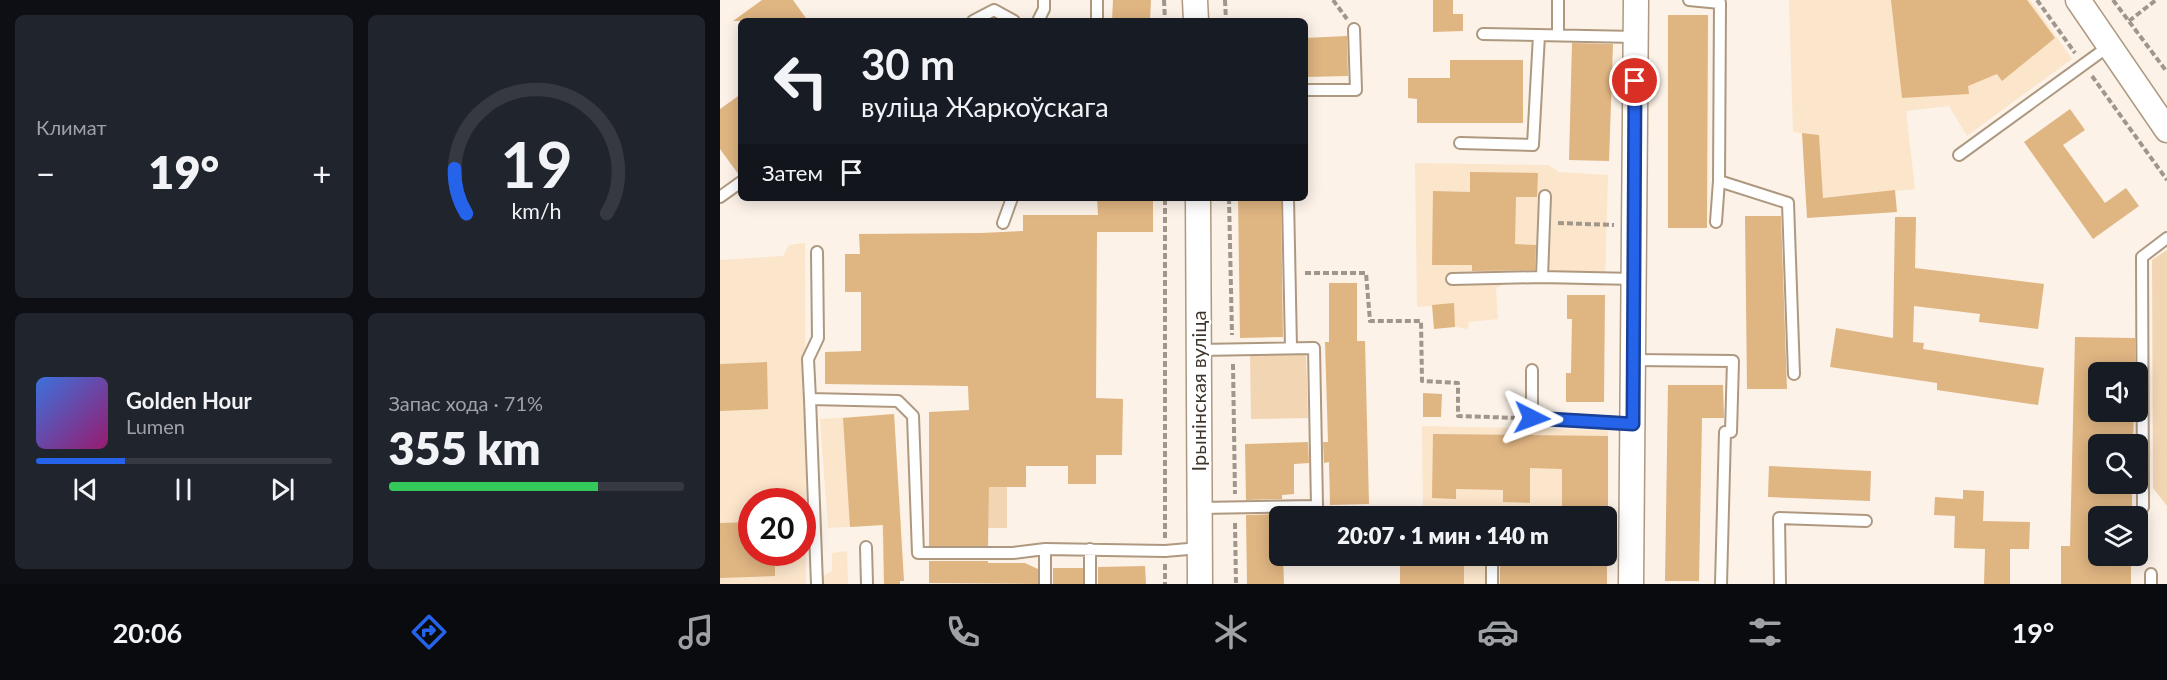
<!DOCTYPE html>
<html lang="ru">
<meta charset="utf-8">
<style>
body{margin:0;font-family:Lato,sans-serif;background:#20242c;color:#f1f3f6;height:100vh;display:flex;flex-direction:column;font-size:22px;white-space:nowrap}
*{box-sizing:border-box;margin:0}
p{font-size:20px;color:#9ea1a6}
.icon{flex:none;width:33px;height:33px;fill:none;stroke:currentColor;stroke-width:2;stroke-linecap:round;stroke-linejoin:round}
.map{position:relative;flex:1;overflow:hidden}
.panel{display:flex;flex-direction:column;gap:15px;padding:15px;background:#0d0f14;width:720px}
.panel>*{flex:none}
.banner{position:absolute;left:18px;top:18px;width:570px;height:183px;border-radius:9px;box-shadow:0 3px 15px #0003;background:#171b24;color:#f1f3f6;overflow:hidden}
.controls{position:absolute;left:1368px;top:362px;display:grid;gap:12px}
.controls a{display:grid;place-items:center;width:60px;height:60px;border-radius:9px;background:#171b24;box-shadow:0 3px 15px #0003;font-size:30px}
.speed{position:absolute;left:18px;top:488px;display:flex;gap:12px;font-size:30px;font-weight:700;text-align:center}
.speed>*{display:grid;place-content:center;width:78px;height:78px;border-radius:50%;background:#171b24;box-shadow:0 3px 15px #0003;line-height:1}
.speed .limit{border:9px solid #d22;background:#fff;color:#111}
.pin{position:absolute;display:grid;place-items:center;width:51px;height:51px;color:#fff;margin:-26px;border:3px solid #fff;border-radius:50%;box-shadow:0 2px 6px #0007}
.me{position:absolute;width:66px;margin:-33px;rotate:93deg;stroke-linejoin:round;filter:drop-shadow(0 0 4px #0008)}
.turn{display:flex;align-items:center;gap:21px;height:126px;padding:0 24px;font-size:27px}
.turn .icon{width:78px;height:78px;stroke-width:2.5}
.turn b{display:block;font-size:42px;line-height:51px}
.then{display:flex;align-items:center;height:57px;padding:0 24px;background:#0003;gap:12px;font-size:22px}
.big{font-size:45px;font-weight:800;line-height:1.1}
.panel .tile{flex:1;display:flex;flex-direction:column;justify-content:center;gap:9px;min-width:0;padding:0 21px;border-radius:9px;background:#20242c}
.panel .dial{align-items:center;gap:0}
.dial svg{height:156px;overflow:visible;fill:none;stroke:#363941;stroke-width:7;stroke-linecap:round;text-anchor:middle}
.dial text{fill:#f1f3f6;stroke:none}
.song{display:flex;align-items:center;gap:18px}
.cover{width:72px;height:72px;border-radius:9px;background:linear-gradient(135deg,hsl(220 70% 55%),hsl(320 70% 35%))}
.played{height:6px;border-radius:3px;background:linear-gradient(90deg,#2563eb 30%,#363941 30%)}
.keys{display:flex;justify-content:space-around;direction:ltr}
.heat{display:flex;justify-content:space-between;align-items:center;font-size:33px;direction:ltr}
.charge{height:9px;border-radius:4px;background:linear-gradient(90deg,#34c759 71%,#363941 0)}
.panel .tiles{flex:1;display:grid;gap:15px;grid-template-columns:repeat(2,1fr)}
.trip{position:absolute;left:549px;top:506px;width:348px;height:60px;border-radius:9px;background:#171b24;box-shadow:0 3px 15px #0003;font-weight:800;line-height:60px;text-align:center}
.menu{display:flex;height:96px;justify-content:space-around;align-items:center;background:#090b0e;color:#9ea1a6}
.menu .icon{width:42px;height:42px}
.menu .on{color:#2563eb}
.menu b{font-size:27px;color:#f1f3f6}
main{display:flex;flex:1;min-height:0}
.map>svg:first-child{display:block}
.built{fill:#fbe5cb;fill-rule:evenodd}
.green{fill:#f2d5b3}
.building{fill:#dfb582}
.lines{fill:none;stroke-linecap:round;stroke-linejoin:round}
.service-casing{stroke:#ae9980;stroke-width:14}
.tertiary-casing{stroke:#ae9980;stroke-width:27}
.path{stroke:#a0968c;stroke-width:4;stroke-dasharray:6 3;stroke-linecap:butt}
.service{stroke:#fff;stroke-width:10}
.tertiary{stroke:#fff;stroke-width:24}
.route-casing{stroke:#184099;stroke-width:15}
.route{stroke:#2563eb;stroke-width:10}
.labels{text-anchor:middle;stroke-width:4.5;stroke-linejoin:round;paint-order:stroke}
.street-label{font-size:20px;fill:#3e352b;stroke:#fff}
</style>
<main>
<section class="panel">
<div class="tiles">
<div class="tile"><p>Климат</p>
<div class="heat"><a>−</a><b class="big">19°</b><a>+</a></div>
</div>
<div class="tile dial"><svg viewBox="0 0 100 80">
<path d="M14 69A42 42 0 1 1 86 69"/>
<path d="M14 69A42 42 0 0 1 8 46" stroke="#2563eb"/>
<text x="50" y="56" font-size="32" font-weight="700">19</text>
<text x="50" y="72" font-size="11">km/h</text>
</svg></div>
<div class="tile">
<div class="song"><i class="cover"></i><div><b>Golden Hour</b><p>Lumen</p></div></div>
<div class="played"></div>
<div class="keys"><svg class="icon" aria-label="previous" viewBox="0 0 24 24"><path d="M18 5L8 12l10 7zM5 5v14"/></svg><svg class="icon" aria-label="pause" viewBox="0 0 24 24"><path d="M8 5v14M16 5v14"/></svg><svg class="icon" aria-label="next" viewBox="0 0 24 24"><path d="M6 5l10 7-10 7zM19 5v14"/></svg></div>
</div>
<div class="tile"><p>Запас хода · 71%</p><b class="big">355 km</b><div class="charge"></div></div>
</div>
</section>
<div class="map">
<svg width="1447" height="584" viewBox="0 0 1447 584">
<rect width="100%" height="100%" fill="#fcf2e8"/>
<path class="built" d="M1069,0H1310L1352,59L1247,136L1229,106L1186,111L1195,189L1103,198L1099,135L1073,132Z
M695,163L828,165L839,172L888,175L885,286L788,283L776,288L778,319L749,322L748,329L735,327L733,304L697,307Z
M85,243L86,584H0V260L63,256L69,245ZM32,501H82V552H32Z
M174,414L181,524L180,584H164L162,525L108,528L100,419Z
M702,426L888,430L887,584H702V555H886V516H703Z
M127,551L128,584H102L101,577L112,571V553Z"/>
<path class="green" d="M1447,250V506L1433,488L1432,260Z
M586,354L588,418L531,419L530,355Z
M269,469H287V528H268Z"/>
<path class="building" d="M42,0H73L88,21H13Z
M393,0H431L430,21H392Z
M713,0H733V14H743V31L713,32Z
M1171,0H1307L1335,38L1282,81L1277,74L1248,86L1249,94L1182,98Z
M948,15H988L987,228H948Z
M627,36L628,76L585,77V38Z
M852,43L893,44L889,161L849,160Z
M730,60H803V123H697V99L688,98V78H730Z
M21,94V175H19L0,149V109Z
M1350,109L1365,130L1343,145L1385,203L1406,188L1419,206L1373,239L1304,142Z
M1082,133L1099,135L1103,198L1175,190L1177,212L1087,218Z
M750,172L818,173L817,197H796L795,244L816,245L815,270L752,271V265H712L713,191L750,192Z
M377,198H433V232H377L376,398L403,399L402,455H376V484H348V466H306V487H269L268,546H209V412L249,410L248,386L105,384V352L141,351V292H125V254H140L139,234L261,233L303,231V215H378Z
M518,198H561L563,337L520,338Z
M1025,216H1061L1067,389H1027Z
M1175,217H1196L1195,268L1324,284L1318,329L1259,322L1260,314L1194,306L1193,342L1204,343L1203,349L1324,368L1318,405L1217,390V383L1110,367L1116,328L1173,338Z
M609,283H637V341H645L649,504L610,505L609,462L604,463L603,442H608L605,342H609Z
M847,295H885L884,402H846V373H851L852,319H847Z
M734,303L735,327L714,329L712,305Z
M1355,337L1415,338V372H1378V411H1414L1413,444H1378V483H1412V516H1378V555H1411V584H1341V546H1350Z
M47,362L48,409L0,411V364Z
M948,385H1003L1004,418H982L979,581H945Z
M703,393L722,394L721,417H703Z
M174,414L184,581H180V584H164L163,525L130,527L123,418Z
M713,434L888,436V516H842V469L810,468V503L783,502V490L736,489V499L712,498Z
M588,442L589,463L574,464V494L562,495V499L526,500L525,444Z
M1049,466L1151,471L1150,501L1048,497Z
M1243,490L1264,491L1263,521L1310,522L1309,549H1290V584H1264L1265,549L1234,548L1235,516L1214,515L1215,497L1243,499Z
M562,514V516H560V555H563L564,584H527L526,515Z
M32,522V552H55V576L0,578V523Z
M680,555H744V584H680Z
M834,555H887V584H780V557Z
M209,561H268V563H305L318,569V584L209,583Z
M425,566L426,584H378V567Z
M333,568H363V584H333Z"/>
<g class="lines">
<g class="service-casing">
<path id="service" d="M838,0V35
M969,0L1000,3L999,181L1068,203L1074,374
M274,10L294,21
M253,21L274,10
M318,21L324,9V0
M377,21V0
M763,34L916,37
M585,90H636L634,29
M740,143L813,145L819,35
M1239,155L1389,46
M825,196L822,277L915,279
M0,197L21,182
M568,198L571,348
M996,222L999,181
M283,223L292,198
M97,252L98,338L88,359L90,399L178,401L193,416L198,553H293L325,549
M732,279L822,277
M479,350L594,348L597,506L480,508
M914,360L1013,361L1011,432H1005L1001,584
M812,370V418L913,424
M90,399L97,584
M1423,507L1422,257L1447,238
M146,547L147,584
M1431,574V584
M325,584V549L445,551L480,548
M370,584V549
M772,584V555
M1060,584L1059,518L1146,521"/>
</g>
<g class="tertiary-casing">
<path id="tertiary" d="M475,0L476,21
M1358,0L1447,130
M478,198L480,584
M911,584L916,0"/>
</g>
<path class="path" d="M444,0L445,21
M505,0L506,21
M613,0L627,19
M1317,0L1355,53
M1393,0L1447,72
M1409,21L1436,0
M1372,76L1447,180
M509,198L512,335
M838,223L894,225
M585,273H646L650,321H701L702,381L738,383V416L798,418
M513,364L515,494
M515,523L516,584
M445,538V198
M445,564V584"/>
<use href="#service" class="service"/>
<use href="#tertiary" class="tertiary"/>
</g>
<g class="lines">
<g class="route-casing">
<path id="route" d="M812,418L913,424L915,81"/>
</g>
<use href="#route" class="route"/>
</g>
<g class="labels">
<g class="street-label">
<text transform="translate(479 391) rotate(-90)" y="7">Ірынінская вуліца</text>
</g>
</g>
</svg>
<div class="controls">
<a><svg class="icon" aria-label="sound" viewBox="0 0 24 24"><path d="M4 9h4l5-4v14l-5-4H4zM17 9q2 3 0 6"/></svg></a>
<a><svg class="icon" aria-label="search" viewBox="0 0 24 24"><circle cx="10" cy="10" r="6"/><path d="M15 15l6 6"/></svg></a>
<a><svg class="icon" aria-label="layers" viewBox="0 0 24 24"><path d="M12 4l9 5-9 5-9-5zM3 14l9 5 9-5"/></svg></a>
</div>
<div class="speed"><div class="limit">20</div></div>
<div class="pin" style="left:915px;top:81px;background:#d93025"><svg class="icon" aria-label="arrive" viewBox="0 0 24 24"><path d="M6 21V4h12l-3 4 3 4H6"/></svg></div>
<svg class="me" style="left:812px;top:418px" viewBox="-20 -20 40 40"><path d="M0-17L14 15 0 8-14 15z" fill="#2563eb" stroke="#fff" stroke-width="4"/></svg>
<div class="trip">20:07 · 1 мин · 140 m</div>
<div class="banner">
<div class="turn"><svg class="icon" aria-label="left" viewBox="0 0 24 24"><path d="M17 20v-9H6M10 6l-5 5 5 5"/></svg><div><b>30 m</b>вуліца Жаркоўскага</div></div>
<div class="then">Затем<svg class="icon" aria-label="arrive" viewBox="0 0 24 24"><path d="M6 21V4h12l-3 4 3 4H6"/></svg></div>
</div>
</div>
</main>
<nav class="menu">
<b>20:06</b>
<svg class="icon on" aria-label="directions" viewBox="0 0 24 24"><path d="M12 3l9 9-9 9-9-9zM9 14v-3h6M13 9l2 2-2 2"/></svg>
<svg class="icon" aria-label="music" viewBox="0 0 24 24"><path d="M9 18V5l10-2v13"/><circle cx="6" cy="18" r="3"/><circle cx="16" cy="16" r="3"/></svg>
<svg class="icon" aria-label="phone" viewBox="0 0 24 24"><path d="M5 4h4l2 5-3 2q2 4 5 5l2-3 5 2v4C11 20 4 13 5 4z"/></svg>
<svg class="icon" aria-label="climate" viewBox="0 0 24 24"><path d="M12 3v18M4 7l16 10M4 17L20 7"/></svg>
<svg class="icon" aria-label="car" viewBox="0 0 24 24"><path d="M5 17H2v-5l4-1 3-4h7l3 4 3 1v5h-3M9 17h6M6 11h13"/><circle cx="7" cy="17" r="2"/><circle cx="17" cy="17" r="2"/></svg>
<svg class="icon" aria-label="filters" viewBox="0 0 24 24"><path d="M4 7h16M4 17h16"/><circle cx="9" cy="7" r="2"/><circle cx="15" cy="17" r="2"/></svg>
<b>19°</b>
</nav>
